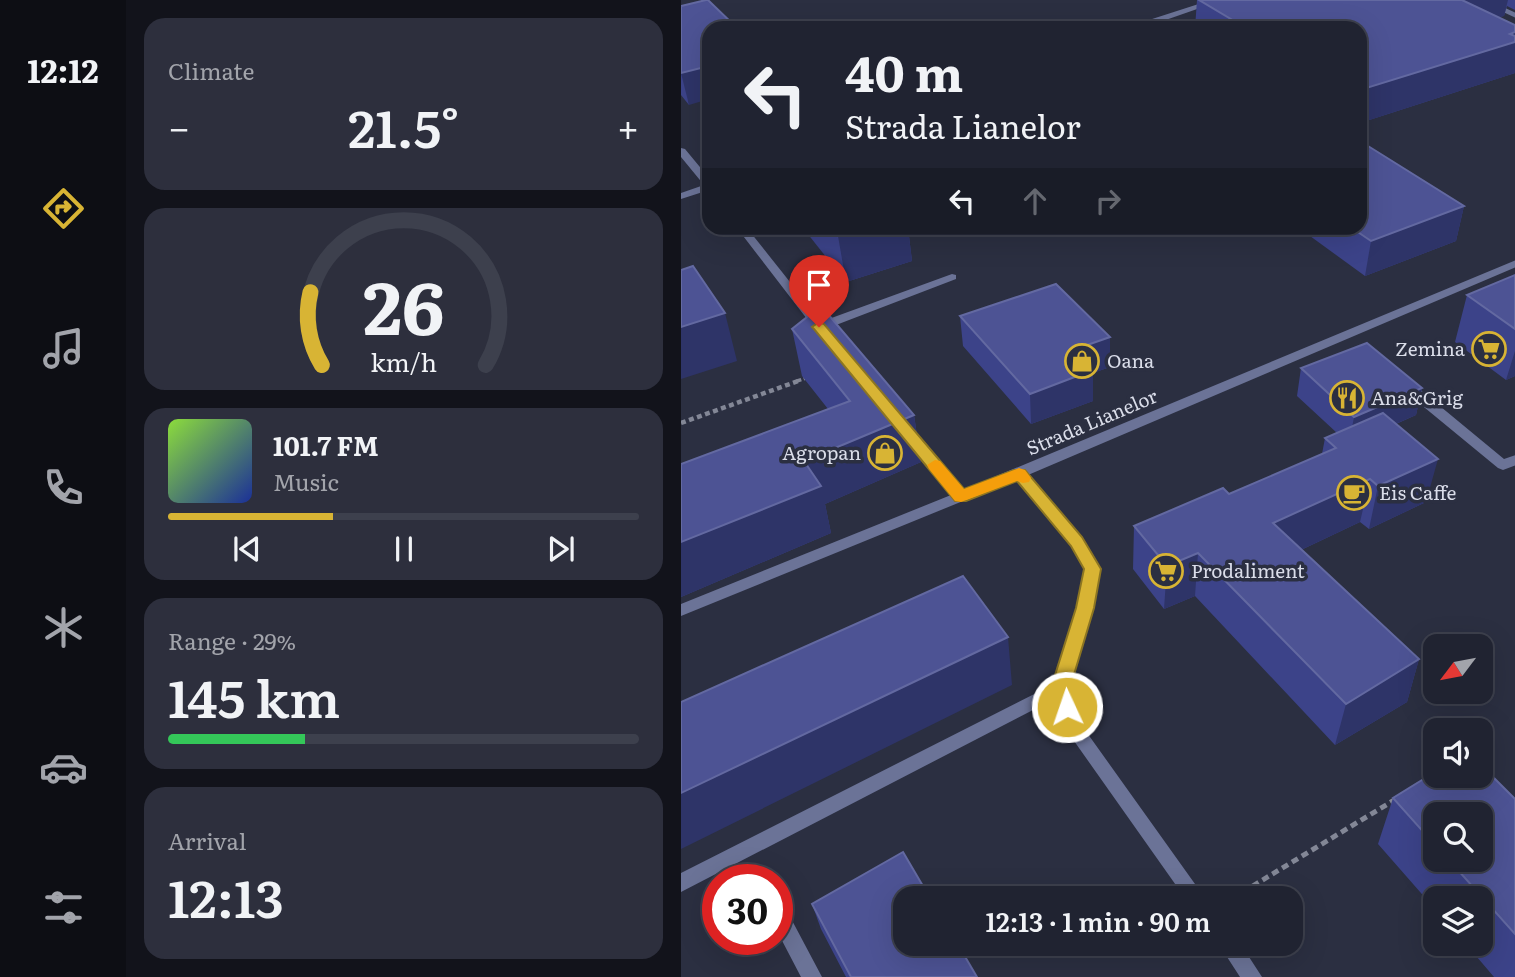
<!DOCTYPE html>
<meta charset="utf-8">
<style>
body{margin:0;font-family:Literata,serif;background:#2d2f3d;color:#f1f3f6;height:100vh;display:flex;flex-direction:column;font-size:26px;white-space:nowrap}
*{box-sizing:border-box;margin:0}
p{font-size:23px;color:#a2a4ab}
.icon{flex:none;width:38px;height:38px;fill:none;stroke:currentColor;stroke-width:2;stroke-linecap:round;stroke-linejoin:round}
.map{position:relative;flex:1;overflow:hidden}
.side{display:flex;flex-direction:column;gap:18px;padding:18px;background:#12131b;width:555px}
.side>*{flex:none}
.hud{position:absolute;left:21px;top:21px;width:665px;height:214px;border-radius:21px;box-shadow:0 7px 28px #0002,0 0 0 2px #3d404d;background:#202331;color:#f1f3f6;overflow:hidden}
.needle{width:46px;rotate:238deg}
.fabs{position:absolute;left:742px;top:634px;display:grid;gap:14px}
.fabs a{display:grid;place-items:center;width:70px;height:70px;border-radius:14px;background:#202331;box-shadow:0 7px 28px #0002,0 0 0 2px #3d404d;font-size:35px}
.speed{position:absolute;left:21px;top:864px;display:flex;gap:14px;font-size:35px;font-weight:700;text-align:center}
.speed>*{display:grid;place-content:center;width:91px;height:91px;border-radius:50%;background:#202331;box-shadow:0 7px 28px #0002,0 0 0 2px #3d404d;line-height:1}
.speed .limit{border:10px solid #d22;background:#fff;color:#111}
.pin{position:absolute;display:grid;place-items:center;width:60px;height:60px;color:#fff;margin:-72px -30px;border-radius:50% 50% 50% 0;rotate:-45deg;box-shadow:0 0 7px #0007}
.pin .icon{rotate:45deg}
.me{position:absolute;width:77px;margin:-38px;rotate:357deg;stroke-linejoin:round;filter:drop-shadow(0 0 5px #0008)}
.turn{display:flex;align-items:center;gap:24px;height:147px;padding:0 28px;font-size:32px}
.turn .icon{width:91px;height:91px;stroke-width:2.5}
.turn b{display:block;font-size:49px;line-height:60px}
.lanes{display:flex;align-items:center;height:66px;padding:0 28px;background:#0003;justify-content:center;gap:35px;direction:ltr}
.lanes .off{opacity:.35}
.big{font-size:52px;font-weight:600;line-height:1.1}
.side .widget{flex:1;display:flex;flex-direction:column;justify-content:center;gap:10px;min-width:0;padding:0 24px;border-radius:21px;background:#2d2f3d}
.side .dial{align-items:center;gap:0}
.dial svg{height:182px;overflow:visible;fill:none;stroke:#3d404d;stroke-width:7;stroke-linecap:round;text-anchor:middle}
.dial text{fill:#f1f3f6;stroke:none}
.song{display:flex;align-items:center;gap:21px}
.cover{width:84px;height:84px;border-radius:10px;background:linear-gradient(135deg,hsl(90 70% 55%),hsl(230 70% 35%))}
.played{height:7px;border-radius:4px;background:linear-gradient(90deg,#d8b434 35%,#3d404d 35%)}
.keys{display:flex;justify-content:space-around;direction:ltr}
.heat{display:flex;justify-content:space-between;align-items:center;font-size:38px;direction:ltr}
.charge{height:10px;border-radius:5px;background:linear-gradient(90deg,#34c759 29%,#3d404d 0)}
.trip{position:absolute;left:212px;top:886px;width:410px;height:70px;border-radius:21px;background:#202331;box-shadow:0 7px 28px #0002,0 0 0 2px #3d404d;font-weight:600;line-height:70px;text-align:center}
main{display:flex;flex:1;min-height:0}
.dock{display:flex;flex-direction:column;width:126px;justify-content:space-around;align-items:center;background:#0d0e14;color:#a2a4ab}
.dock .icon{width:49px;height:49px}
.dock .active{color:#d8b434}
.dock b{font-size:32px;color:#f1f3f6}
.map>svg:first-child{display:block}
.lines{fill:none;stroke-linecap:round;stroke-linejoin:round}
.path-far2{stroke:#838796;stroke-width:3.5;stroke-dasharray:4.5 2.5;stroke-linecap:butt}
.path-far1{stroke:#838796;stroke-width:4.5;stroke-dasharray:5 3.5;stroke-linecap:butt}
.path{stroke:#838796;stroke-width:5;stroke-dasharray:7 4.5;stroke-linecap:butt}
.service{fill:#6b7397;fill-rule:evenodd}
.minor{fill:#6b7397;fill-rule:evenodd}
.wall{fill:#3c4389;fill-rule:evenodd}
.shaded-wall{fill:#2e3468}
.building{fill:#4d5394;stroke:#6369a1;stroke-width:2}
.route{fill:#d8b434;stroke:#8c7522;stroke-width:2}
.slow{fill:#f59e0b}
.labels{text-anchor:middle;stroke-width:7;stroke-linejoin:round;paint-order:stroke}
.poi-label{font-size:19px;fill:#dadde9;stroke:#2b2f41;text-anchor:start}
.street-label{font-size:19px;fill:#dadde9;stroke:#2b2f41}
</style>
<main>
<nav class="dock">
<b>12:12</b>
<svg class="icon active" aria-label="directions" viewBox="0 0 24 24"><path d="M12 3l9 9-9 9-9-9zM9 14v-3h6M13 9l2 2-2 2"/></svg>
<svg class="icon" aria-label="music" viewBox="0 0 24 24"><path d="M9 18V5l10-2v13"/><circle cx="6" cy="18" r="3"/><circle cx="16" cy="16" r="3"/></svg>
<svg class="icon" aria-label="phone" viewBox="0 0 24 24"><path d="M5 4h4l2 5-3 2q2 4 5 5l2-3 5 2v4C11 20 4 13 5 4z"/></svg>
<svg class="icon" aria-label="climate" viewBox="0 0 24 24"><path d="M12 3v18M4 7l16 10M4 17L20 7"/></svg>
<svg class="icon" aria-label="car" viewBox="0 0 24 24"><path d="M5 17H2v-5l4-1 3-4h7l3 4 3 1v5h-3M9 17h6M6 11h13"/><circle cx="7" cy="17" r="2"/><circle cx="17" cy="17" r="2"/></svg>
<svg class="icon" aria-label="filters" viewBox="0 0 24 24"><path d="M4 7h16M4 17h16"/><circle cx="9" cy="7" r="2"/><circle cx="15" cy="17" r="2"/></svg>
</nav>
<section class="side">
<div class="widget"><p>Climate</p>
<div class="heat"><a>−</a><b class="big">21.5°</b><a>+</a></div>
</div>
<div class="widget dial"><svg viewBox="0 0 100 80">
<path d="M14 69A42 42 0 1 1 86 69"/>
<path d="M14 69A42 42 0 0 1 9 37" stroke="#d8b434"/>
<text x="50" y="56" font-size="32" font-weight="700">26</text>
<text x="50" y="72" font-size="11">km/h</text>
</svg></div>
<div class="widget">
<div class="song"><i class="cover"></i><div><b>101.7 FM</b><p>Music</p></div></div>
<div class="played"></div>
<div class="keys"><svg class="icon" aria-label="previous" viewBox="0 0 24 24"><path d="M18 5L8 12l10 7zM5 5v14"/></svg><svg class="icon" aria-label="pause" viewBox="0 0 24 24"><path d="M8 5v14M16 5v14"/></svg><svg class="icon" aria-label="next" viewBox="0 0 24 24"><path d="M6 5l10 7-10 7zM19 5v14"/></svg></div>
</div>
<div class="widget"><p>Range · 29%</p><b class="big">145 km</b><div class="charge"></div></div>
<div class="widget"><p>Arrival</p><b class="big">12:13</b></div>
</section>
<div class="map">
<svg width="835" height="977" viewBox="0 0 835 977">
<rect width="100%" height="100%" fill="#2b2f41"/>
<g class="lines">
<path class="path-far2" d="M116,381L128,377"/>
<path class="path-far1" d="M0,423L120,380"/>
<path class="path" d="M552,898L715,799"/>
<path class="service" d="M271,274L275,275V279L142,330L138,331L132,327L134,324Z
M379,681L385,683L387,688L385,693L0,892V873Z
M99,908L106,911L141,977H120L96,931V909Z"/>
<path class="minor" d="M530,0H542L476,23L477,28H469L468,20Z
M796,0H807L835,13V18Z
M0,148L4,149L28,178V190L0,199V193L23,185L0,157Z
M56,228H66L144,326L146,329L144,332H136Z
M835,260V267L347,475L401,537L419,569L412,608L387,688L399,723L524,898H504L386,731L371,688L396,608L405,569L391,545L336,479L0,616V604L270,495L220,433L218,430L220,427H230L282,490Z
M726,382L731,383L823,459L835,455V465L822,470L817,468L721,389L720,386L721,383Z
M537,943H559L581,977H559Z"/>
</g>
<path class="wall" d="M516,0H834V10L826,6L823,16L818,17L834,73L679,123V28H514Z
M0,6L8,105L0,95Z
M783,206L775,241L684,276L618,228H679Z
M122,228H227L231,261L165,282Z
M834,275V376L825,380L774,342L786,295Z
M279,316L429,337V367L412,373V401L350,424L282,346Z
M111,329L233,415L240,462L144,504L150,533L0,597V464L147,409L121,376Z
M620,368L741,388L735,415L715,424L745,502L688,529L679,522L620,550L738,659L726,702L654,745L514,596L483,609L452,569L453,526L548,494L641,454L644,438L656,433L616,396Z
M712,798L834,799V977H813L784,943H800V898H754V909L697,844ZM754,814L800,859H754Z
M131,904L296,977H165L140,929Z"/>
<path class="shaded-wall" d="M779,0H827L823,16L772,31Z
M834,32V73L679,123V90Z
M28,66V99L8,105L0,73Z
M783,206L775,241L684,276L690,241Z
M184,228H227L231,261L165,282L157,236Z
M44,313L56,361L0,379V327Z
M429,337V367L412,373V401L350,424L349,394L392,350Z
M834,351V376L825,380Z
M741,388L735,415L668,444L673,417Z
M233,415L240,462L144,504L150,533L0,597V542L123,461Z
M757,459L745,502L688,529L697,486Z
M689,479L679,522L586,566L592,523Z
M517,553L514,596L483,609L486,566Z
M327,637L331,685L0,849V793Z
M738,659L726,702L654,745L665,704Z"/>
<path class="building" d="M25,0H27L56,28H28V66L0,73V6Z
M518,0H781L834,25V32L829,34L834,36V42L679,90V28H565Z
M679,141L783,206L690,241L671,228H679Z
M151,228H184L157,236Z
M12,266L44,313L0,327V270Z
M834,275V329L786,295Z
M375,284L429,337L392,350L412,370L349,394L279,316Z
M140,306L233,415L123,461L140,486L0,542V464L169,401L111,329Z
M686,343L741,388L673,417L620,368Z
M702,413L757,459L697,486L689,479L592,523L738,659L665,704L517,553L486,566L453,526L542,488L548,494L655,448L644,438Z
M282,576L327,637L0,793V702Z
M800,765L834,799V934L767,859H800V814H754V845L712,798L754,772V775H800Z
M222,852L249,898H224V943H276L296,977H170L131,904Z"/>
<path class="route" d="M138,322L143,324L283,489L333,470H344L401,537L420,569L413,608L389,688L395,707L393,713L386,715L379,713L370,688L395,608L403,569L390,546L336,481L285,501H274L133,329L131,327Z"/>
<path class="slow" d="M254,460L259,461L283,489L338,468L344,470L350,478L348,482L342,483L336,481L280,502L274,501L248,469L246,465Z"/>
<defs>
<g id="supermarket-ring" transform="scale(1.75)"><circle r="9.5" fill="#2b2f41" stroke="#d8b434" stroke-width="1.5"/><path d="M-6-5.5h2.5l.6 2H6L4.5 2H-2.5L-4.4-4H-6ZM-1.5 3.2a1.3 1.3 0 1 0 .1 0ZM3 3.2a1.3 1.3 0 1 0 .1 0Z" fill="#d8b434"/></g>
<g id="shop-ring" transform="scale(1.75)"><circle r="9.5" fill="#2b2f41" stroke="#d8b434" stroke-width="1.5"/><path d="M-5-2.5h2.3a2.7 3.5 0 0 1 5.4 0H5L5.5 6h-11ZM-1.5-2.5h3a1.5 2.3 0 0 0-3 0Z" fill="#d8b434"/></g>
<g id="restaurant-ring" transform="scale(1.75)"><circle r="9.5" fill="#2b2f41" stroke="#d8b434" stroke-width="1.5"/><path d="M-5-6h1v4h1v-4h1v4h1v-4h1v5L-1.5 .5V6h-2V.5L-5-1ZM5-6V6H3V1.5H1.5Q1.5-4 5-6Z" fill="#d8b434"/></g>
<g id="cafe-ring" transform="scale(1.75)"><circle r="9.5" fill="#2b2f41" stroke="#d8b434" stroke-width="1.5"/><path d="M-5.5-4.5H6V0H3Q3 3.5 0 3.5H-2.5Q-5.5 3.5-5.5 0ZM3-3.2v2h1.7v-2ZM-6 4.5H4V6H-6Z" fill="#d8b434"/></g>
</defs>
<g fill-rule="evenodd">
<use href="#supermarket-ring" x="808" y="349"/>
<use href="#shop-ring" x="401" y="361"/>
<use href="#restaurant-ring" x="666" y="398"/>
<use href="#shop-ring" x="204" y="453"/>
<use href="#cafe-ring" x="673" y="493"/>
<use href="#supermarket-ring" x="485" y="571"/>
</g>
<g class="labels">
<g class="poi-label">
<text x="784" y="356" text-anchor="end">Zemina</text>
<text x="426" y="368">Oana</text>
<text x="690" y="405">Ana&amp;Grig</text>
<text x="180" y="460" text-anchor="end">Agropan</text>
<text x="698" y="500">Eis Caffe</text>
<text x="510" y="578">Prodaliment</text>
</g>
<g class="street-label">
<text transform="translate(411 422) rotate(-23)" y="7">Strada Lianelor</text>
</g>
</g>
</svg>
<div class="fabs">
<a><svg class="needle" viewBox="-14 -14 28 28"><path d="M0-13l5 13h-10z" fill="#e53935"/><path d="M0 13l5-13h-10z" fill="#a2a4ab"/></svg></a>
<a><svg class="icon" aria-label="sound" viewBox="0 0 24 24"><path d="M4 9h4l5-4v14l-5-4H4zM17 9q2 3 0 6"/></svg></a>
<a><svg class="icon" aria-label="search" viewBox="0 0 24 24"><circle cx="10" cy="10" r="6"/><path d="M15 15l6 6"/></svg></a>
<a><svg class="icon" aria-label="layers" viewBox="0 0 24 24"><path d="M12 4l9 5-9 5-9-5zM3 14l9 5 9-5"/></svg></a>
</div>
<div class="speed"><div class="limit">30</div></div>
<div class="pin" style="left:138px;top:327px;background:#d93025"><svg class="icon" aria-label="arrive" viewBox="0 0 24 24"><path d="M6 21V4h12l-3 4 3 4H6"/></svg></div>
<svg class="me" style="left:386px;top:707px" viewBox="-20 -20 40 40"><circle r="17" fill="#d8b434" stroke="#fff" stroke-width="3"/><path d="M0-11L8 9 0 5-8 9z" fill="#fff"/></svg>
<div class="trip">12:13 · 1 min · 90 m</div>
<div class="hud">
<div class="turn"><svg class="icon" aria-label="left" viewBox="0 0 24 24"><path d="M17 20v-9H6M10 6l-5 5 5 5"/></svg><div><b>40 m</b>Strada Lianelor</div></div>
<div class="lanes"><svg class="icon" aria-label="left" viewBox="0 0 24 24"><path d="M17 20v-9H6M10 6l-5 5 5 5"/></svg><svg class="icon off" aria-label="ahead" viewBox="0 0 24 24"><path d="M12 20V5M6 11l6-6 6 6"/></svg><svg class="icon off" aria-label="right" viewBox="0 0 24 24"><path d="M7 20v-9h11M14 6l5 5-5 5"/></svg></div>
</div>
</div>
</main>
